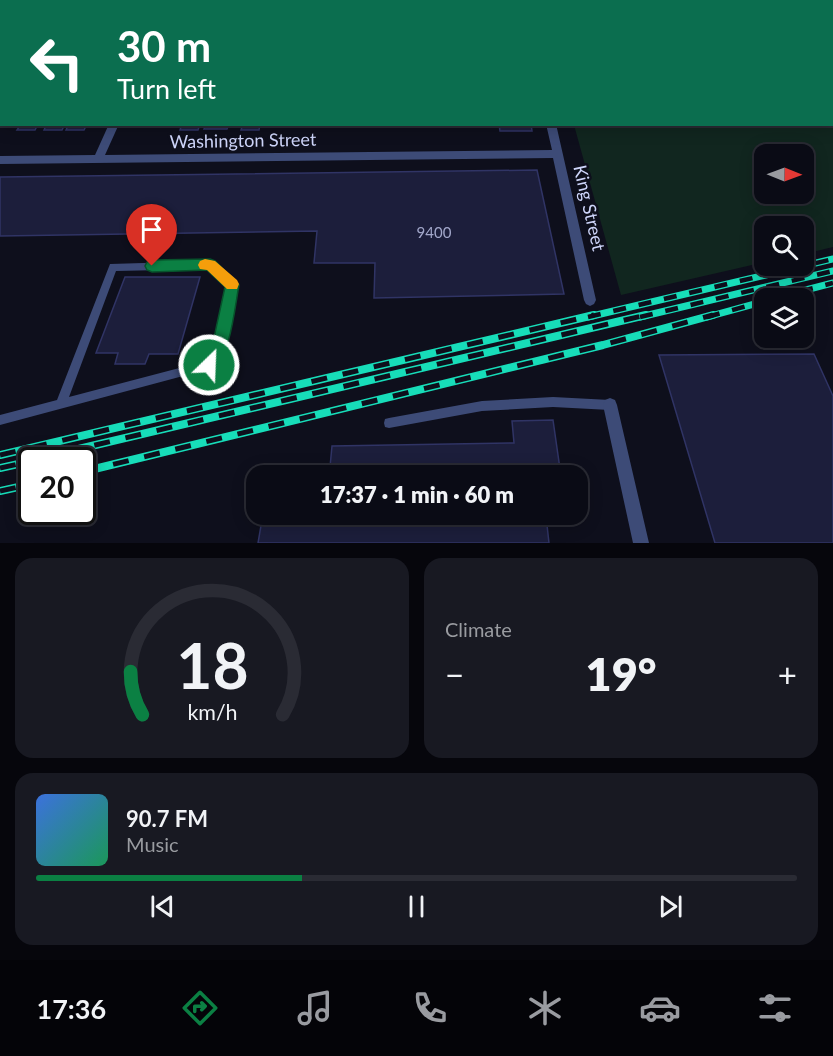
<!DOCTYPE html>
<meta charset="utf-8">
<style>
body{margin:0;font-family:Lato,sans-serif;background:#181922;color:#f1f3f6;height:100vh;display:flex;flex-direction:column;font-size:22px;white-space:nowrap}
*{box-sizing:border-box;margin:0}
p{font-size:20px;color:#999ba0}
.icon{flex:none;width:33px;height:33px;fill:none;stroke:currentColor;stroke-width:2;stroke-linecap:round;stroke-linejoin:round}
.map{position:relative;height:543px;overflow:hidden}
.sheet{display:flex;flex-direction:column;gap:15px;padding:15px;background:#06060c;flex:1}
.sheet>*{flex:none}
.top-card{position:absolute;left:0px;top:0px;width:834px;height:126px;box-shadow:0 3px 15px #0003,0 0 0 2px #2a2b34;background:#0b6e4f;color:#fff;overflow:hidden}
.needle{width:39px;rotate:91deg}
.fabs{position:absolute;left:754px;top:144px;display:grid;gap:12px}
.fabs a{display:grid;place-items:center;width:60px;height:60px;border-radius:12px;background:#0a0b15;box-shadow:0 3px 15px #0003,0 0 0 2px #2a2b34;font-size:30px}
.speed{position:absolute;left:18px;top:447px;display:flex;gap:12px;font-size:30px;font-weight:700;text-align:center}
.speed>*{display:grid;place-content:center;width:78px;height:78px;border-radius:50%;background:#0a0b15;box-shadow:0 3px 15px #0003,0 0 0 2px #2a2b34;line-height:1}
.speed .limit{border:3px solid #111;border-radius:9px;background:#fff;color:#111}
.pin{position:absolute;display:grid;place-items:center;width:51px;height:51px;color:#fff;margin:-62px -26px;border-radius:50% 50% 50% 0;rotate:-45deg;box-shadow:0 0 6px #0007}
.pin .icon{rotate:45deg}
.me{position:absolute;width:66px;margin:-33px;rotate:24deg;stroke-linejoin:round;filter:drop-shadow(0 0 4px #0008)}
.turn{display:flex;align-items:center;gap:21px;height:126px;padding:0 18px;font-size:27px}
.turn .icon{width:78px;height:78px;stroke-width:2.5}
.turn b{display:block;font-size:42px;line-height:51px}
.big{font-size:45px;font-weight:800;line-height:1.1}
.sheet .widget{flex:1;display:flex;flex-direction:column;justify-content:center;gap:9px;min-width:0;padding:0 21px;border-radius:18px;background:#181922}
.sheet .dial{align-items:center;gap:0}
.dial svg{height:156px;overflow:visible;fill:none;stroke:#2a2b34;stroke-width:7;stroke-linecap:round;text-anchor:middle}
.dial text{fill:#f1f3f6;stroke:none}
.song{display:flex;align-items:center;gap:18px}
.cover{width:72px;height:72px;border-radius:9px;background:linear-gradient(135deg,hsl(220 70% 55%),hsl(150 70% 35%))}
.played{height:6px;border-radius:3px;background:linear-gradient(90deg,#0b8043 35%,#2a2b34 35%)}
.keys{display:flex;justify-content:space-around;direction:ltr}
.heat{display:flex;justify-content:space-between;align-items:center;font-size:33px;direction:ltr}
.sheet .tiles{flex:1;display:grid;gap:15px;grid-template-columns:1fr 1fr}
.widget:last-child{grid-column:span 2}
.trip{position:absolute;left:246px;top:465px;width:342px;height:60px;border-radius:18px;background:#0a0b15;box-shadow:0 3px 15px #0003,0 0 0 2px #2a2b34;font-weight:800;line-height:60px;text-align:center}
.tabs{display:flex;height:96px;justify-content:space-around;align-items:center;background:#040408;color:#999ba0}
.tabs .icon{width:42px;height:42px}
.tabs .selected{color:#0b8043}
.tabs b{font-size:27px;color:#f1f3f6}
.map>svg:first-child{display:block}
.green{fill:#11261f;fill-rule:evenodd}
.building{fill:#1c1e3b;stroke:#303465;stroke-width:1.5}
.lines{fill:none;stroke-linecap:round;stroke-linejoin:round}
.service{fill:#3d4b77;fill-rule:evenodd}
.minor{fill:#3d4b77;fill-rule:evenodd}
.rail-far1-casing{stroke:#17ddb9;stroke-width:7}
.rail-casing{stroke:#17ddb9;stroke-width:8}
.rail-far1{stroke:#0e0f1c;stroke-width:4.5;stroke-dasharray:13;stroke-linecap:butt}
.rail{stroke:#0e0f1c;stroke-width:5;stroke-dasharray:16;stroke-linecap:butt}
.route{fill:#0b8043;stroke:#07532c;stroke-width:1.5}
.slow{fill:#f59e0b}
.labels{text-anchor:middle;stroke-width:5;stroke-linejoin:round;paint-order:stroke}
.number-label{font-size:15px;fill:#a2a7ca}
.street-label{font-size:18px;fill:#ced5fa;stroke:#0e0f1c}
</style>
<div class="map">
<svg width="833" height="543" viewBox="0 0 833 543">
<rect width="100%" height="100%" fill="#0e0f1c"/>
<path class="green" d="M540,0H763L764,1L540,2Z
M833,94V247L804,254V226H765V262L621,295L574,125L832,124ZM765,154H804V194H765Z"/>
<path class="building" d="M21,124H38L35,130H17Z
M47,124H65L62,130H44Z
M69,124H87L84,130H66Z
M182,124H200L198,130H180Z
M206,124H229L227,129H204Z
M243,124H260L259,130H241Z
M499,124H531L532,131H500Z
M537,170L564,294L374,298L375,263H314L317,231L0,236V177Z
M125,277H200L178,354H149L145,364H115L118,353H96Z
M814,354L833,396V543H715L659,355Z
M553,420L561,476H309L310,466L330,467L332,446L514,443L512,421Z
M263,514H567L568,526L547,525L549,543H258Z"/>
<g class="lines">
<path class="service" d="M0,82H2V86H0Z
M210,261L213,262L237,285L224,349L213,368L0,425V415L57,400L110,264ZM208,269L227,286L214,347L206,361L69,397L116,271Z
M553,397L610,400L614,401L615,405L614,409L610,410L553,407L482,411L389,428L385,427L384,423L385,419L389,418L482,401Z"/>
<path class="minor" d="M169,0H177V2H169Z
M518,0H526L527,2H519Z
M0,23H2V27H0Z
M109,124H119L105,155L552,150L546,124H556L596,300L594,304L590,306L586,304L584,300L553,158L0,164V156L95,155Z
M610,398L615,400L617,405L649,543H633L603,405L605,400Z"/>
<g class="rail-far1-casing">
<path id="rail-far1" d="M775,298L833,283
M588,317L833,259
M640,317L833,271
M707,317L765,301"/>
</g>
<g class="rail-casing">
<path id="rail" d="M0,455L594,315
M32,460L646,315
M0,468L32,461
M82,472L603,345L713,315
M0,491L32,484"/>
</g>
<use href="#rail-far1" class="rail-far1"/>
<use href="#rail" class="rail"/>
</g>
<path class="route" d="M210,259L215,261L239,285C235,305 230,364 209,372L204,370L202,365L212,347L225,287L207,270L152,272L147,270L145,266L147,262L152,260Z"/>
<path class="slow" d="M205,259L215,261L237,280L239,284L237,289H227L207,270L200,269L198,265L200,261Z"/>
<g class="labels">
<g class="number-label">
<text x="434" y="238">9400</text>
</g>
<g class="street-label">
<text transform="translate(243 141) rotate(-1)" y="6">Washington Street</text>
<text transform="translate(589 208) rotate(77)" y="6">King Street</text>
</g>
</g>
</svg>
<div class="fabs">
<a><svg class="needle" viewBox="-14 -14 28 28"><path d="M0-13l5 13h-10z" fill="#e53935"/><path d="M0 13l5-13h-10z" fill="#999ba0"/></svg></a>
<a><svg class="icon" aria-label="search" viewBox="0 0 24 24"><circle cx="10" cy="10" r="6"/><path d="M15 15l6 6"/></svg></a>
<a><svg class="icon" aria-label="layers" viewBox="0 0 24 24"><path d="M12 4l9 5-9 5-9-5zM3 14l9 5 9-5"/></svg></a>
</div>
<div class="speed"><div class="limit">20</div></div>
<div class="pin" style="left:152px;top:266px;background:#d93025"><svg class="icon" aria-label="arrive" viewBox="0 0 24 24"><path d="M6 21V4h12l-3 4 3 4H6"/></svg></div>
<svg class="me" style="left:209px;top:365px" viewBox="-20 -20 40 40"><circle r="17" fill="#0b8043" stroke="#fff" stroke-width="3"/><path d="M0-11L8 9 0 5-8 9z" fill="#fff"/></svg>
<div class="trip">17:37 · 1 min · 60 m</div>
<div class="top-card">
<div class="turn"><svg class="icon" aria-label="left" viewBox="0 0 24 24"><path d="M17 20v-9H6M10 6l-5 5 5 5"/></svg><div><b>30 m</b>Turn left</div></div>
</div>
</div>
<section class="sheet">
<div class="tiles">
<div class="widget dial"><svg viewBox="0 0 100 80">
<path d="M14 69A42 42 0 1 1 86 69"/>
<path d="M14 69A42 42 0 0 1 8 47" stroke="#0b8043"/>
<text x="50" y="56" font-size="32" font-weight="700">18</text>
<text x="50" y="72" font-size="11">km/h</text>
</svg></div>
<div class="widget"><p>Climate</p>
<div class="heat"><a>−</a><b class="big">19°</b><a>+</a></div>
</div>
<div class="widget">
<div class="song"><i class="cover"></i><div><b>90.7 FM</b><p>Music</p></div></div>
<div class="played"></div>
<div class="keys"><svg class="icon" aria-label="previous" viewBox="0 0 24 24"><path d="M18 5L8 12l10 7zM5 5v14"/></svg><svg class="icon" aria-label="pause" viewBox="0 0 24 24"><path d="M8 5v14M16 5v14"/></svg><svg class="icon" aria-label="next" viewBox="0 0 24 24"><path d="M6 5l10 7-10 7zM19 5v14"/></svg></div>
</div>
</div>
</section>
<nav class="tabs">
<b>17:36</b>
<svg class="icon selected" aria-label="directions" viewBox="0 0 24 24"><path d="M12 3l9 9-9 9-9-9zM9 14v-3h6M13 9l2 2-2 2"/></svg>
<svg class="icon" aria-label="music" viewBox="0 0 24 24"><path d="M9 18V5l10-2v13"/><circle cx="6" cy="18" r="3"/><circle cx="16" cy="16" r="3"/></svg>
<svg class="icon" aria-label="phone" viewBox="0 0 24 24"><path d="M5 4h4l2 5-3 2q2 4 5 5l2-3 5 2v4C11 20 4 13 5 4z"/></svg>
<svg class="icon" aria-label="climate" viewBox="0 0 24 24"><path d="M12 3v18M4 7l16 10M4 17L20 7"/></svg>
<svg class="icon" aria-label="car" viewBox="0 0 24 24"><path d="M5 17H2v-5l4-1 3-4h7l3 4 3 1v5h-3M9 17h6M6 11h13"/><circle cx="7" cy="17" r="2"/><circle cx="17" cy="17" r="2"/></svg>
<svg class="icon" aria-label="filters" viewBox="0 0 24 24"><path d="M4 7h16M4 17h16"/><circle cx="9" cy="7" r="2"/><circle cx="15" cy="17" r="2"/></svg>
</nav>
